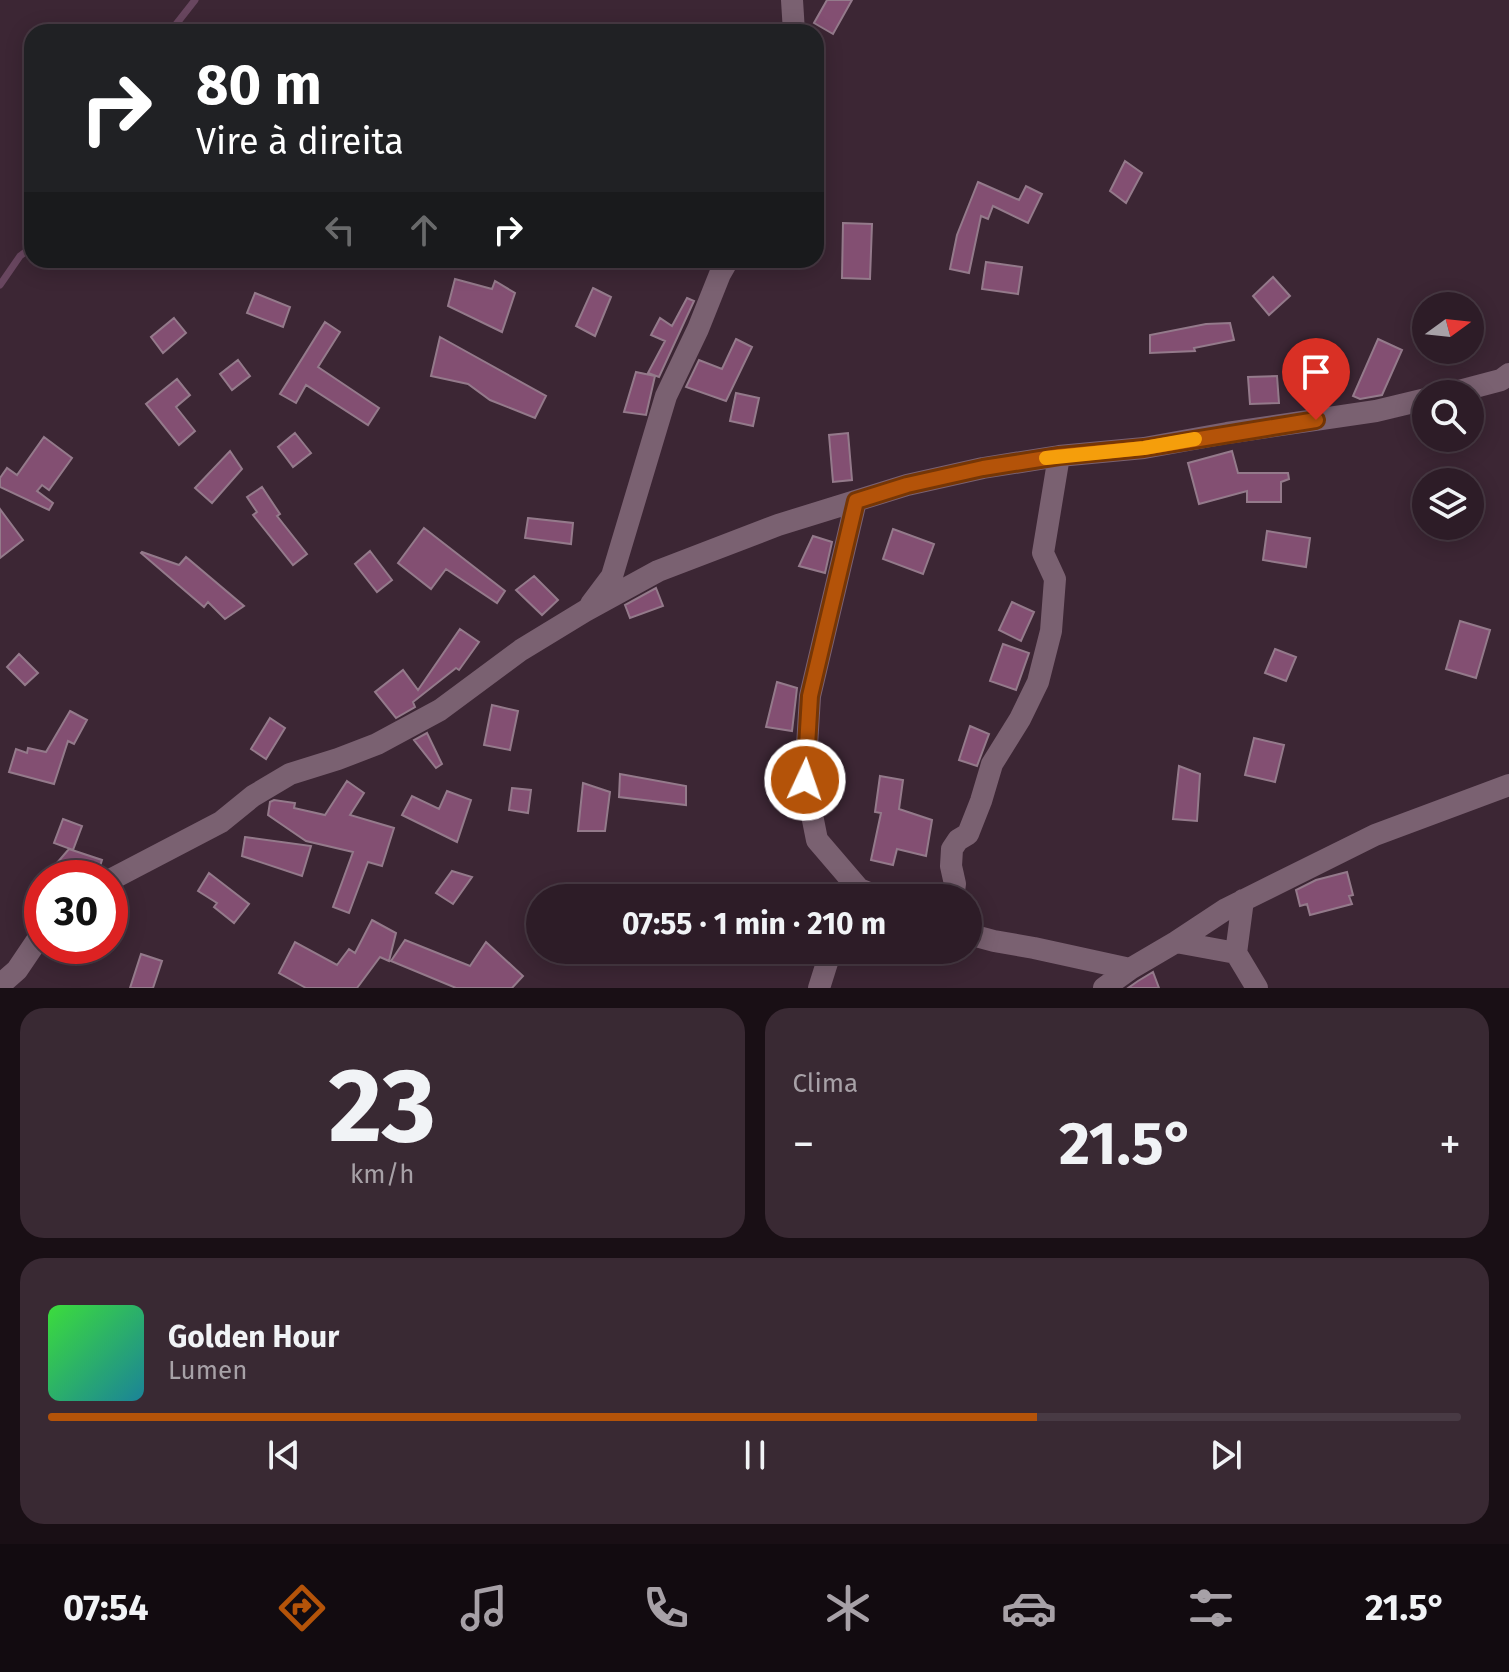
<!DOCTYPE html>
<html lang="pt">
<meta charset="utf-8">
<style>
body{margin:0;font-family:"Fira Sans",sans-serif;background:#392933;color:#f1f3f6;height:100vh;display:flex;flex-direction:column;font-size:30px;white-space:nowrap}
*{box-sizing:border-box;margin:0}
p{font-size:26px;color:#a7a1a7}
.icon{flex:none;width:44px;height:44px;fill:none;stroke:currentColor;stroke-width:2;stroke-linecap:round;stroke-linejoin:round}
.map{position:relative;height:988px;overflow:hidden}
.drawer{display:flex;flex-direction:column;gap:20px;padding:20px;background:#190f15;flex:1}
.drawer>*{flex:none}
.banner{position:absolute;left:24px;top:24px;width:800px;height:244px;border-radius:24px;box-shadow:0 4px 20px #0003,0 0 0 2px #483a44;background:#202124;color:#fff;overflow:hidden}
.needle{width:52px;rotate:75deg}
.fabs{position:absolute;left:1412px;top:292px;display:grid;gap:16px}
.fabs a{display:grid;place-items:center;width:72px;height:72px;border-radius:50%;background:#2d1c27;box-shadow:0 4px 20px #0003,0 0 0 2px #483a44;font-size:40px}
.speed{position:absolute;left:24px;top:860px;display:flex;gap:16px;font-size:40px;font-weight:700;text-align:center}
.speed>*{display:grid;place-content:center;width:104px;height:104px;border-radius:50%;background:#2d1c27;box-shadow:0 4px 20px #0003,0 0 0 2px #483a44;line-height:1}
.speed .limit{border:12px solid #d22;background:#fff;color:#111}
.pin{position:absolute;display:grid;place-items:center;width:68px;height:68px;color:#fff;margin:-82px -34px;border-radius:50% 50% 50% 0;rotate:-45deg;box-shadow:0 0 8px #0007}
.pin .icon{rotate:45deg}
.me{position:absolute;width:88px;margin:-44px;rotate:3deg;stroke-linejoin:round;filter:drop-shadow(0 0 6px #0008)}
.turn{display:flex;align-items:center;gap:28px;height:168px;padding:0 40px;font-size:36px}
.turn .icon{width:104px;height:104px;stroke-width:2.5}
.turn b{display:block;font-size:56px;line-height:68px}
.lanes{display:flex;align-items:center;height:76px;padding:0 40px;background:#0003;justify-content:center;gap:40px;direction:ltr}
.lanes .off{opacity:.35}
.big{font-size:60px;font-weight:700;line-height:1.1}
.drawer .card{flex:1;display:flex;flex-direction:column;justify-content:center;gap:12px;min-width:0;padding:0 28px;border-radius:24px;background:#392933}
.drawer .dial{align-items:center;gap:0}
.dial b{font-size:104px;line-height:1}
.song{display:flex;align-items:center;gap:24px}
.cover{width:96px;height:96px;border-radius:12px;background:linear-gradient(135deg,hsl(120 70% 55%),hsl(190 70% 35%))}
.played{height:8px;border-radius:4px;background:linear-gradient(90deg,#b45309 70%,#483a44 70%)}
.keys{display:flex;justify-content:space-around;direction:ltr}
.heat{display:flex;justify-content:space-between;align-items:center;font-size:44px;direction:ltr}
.drawer .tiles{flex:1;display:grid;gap:20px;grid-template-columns:1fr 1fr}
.card:last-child{grid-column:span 2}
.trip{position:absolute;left:526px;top:884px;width:456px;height:80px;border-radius:40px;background:#2d1c27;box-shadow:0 4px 20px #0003,0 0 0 2px #483a44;font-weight:700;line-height:80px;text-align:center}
.tabs{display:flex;height:128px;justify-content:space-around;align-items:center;background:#120b10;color:#a7a1a7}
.tabs .icon{width:56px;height:56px}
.tabs .selected{color:#b45309}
.tabs b{font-size:36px;color:#f1f3f6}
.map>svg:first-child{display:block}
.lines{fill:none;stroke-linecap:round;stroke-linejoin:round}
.stream{stroke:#68465f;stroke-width:7}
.building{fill:#834f72;stroke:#947a8b;stroke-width:2}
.minor{stroke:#7a6171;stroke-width:22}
.route-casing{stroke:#753606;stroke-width:20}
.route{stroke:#b45309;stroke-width:14}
.slow{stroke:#f59e0b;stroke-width:14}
</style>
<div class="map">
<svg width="1509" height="988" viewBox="0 0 1509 988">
<rect width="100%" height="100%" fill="#3c2634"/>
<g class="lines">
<path class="stream" d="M170,32L195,0
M0,285L20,256L32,247"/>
</g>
<path class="building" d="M827,0H852L833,34L814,23Z
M1125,161L1142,173L1126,203L1110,191Z
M978,182L1019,200L1026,186L1042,194L1028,223L993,206L988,219L981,216L969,273L950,269L957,235Z
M843,223L872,224L870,279L842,278Z
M986,262L1022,267L1018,294L982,289Z
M1273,277L1290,296L1269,315L1253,296Z
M455,279L492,289L495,281L515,293L502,332L448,306Z
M593,288L611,297L595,336L576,326Z
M255,293L290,307L283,327L247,313Z
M687,298L694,301L659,377L648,373L665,341L651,335L660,318L672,326Z
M174,318L186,333L163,353L151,337Z
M325,322L340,332L318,367L379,408L368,425L306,385L296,403L280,394Z
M1230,323L1234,340L1194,348L1195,351L1150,353V335L1206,324Z
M440,337L546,396L535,418L490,400L468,384L431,376Z
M736,339L752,347L726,401L686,387L699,360L722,369Z
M1378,339L1402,350L1382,395L1360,399L1353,396Z
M238,360L250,376L232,390L220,374Z
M636,372L655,376L646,415L624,412Z
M1277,376L1279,403L1250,404L1248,377Z
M177,379L190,395L176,407L195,431L179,445L146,404Z
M736,393L759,398L753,426L730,421Z
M295,433L311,453L293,467L278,447Z
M848,433L852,480L833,482L829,435Z
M44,437L72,458L49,490L42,485L37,491L53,503L49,510L0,487V478L7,468L17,475Z
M230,451L242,469L212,503L195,488Z
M1232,451L1238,473H1288L1289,479L1281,482V502H1247V491L1199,504L1188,463Z
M262,487L280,514L277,516L307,554L293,565L253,515L257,512L247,497Z
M0,509L23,540L0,558Z
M528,518L573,523L571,544L525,538Z
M424,528L505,591L497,603L446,569L431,589L398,563Z
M893,529L934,544L923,574L883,559Z
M1267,531L1310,538L1306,567L1263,560Z
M813,536L832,542L825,573L799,566Z
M370,551L392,580L377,592L355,564Z
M142,552L179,565L186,557L244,606L225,619L208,602L204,607L141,553Z
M534,576L558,600L542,615L516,590Z
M656,588L663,606L630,618L625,605Z
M1012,602L1034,612L1021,641L999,630Z
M1460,621L1490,630L1476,678L1446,669Z
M460,629L479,642L459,670L456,668L413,702L415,707L396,718L375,692L403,670L418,690Z
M1003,644L1029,653L1016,690L990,681Z
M1275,649L1296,657L1286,681L1265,673Z
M19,654L38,673L25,685L7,667Z
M777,682L797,688L792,731L766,727Z
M492,705L518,711L510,750L484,745Z
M70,711L87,720L74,744L68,741L54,784L9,772L16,749L27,753L28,748L46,752Z
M270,718L285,728L266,759L251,749Z
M970,726L989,734L977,766L959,760Z
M427,733L442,764L436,768L414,740Z
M1254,738L1284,745L1275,782L1245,775Z
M1179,766L1200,774L1197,821L1173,819Z
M620,774L686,786V805L619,797Z
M880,776L903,780L899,809L932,820L926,856L897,849L893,865L871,860L881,813L875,812Z
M347,781L364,793L350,815L394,828L382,866L368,862L349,913L333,907L353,852L306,841L268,815L270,802L274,800L295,803L294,808L325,815Z
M583,783L610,792L605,831H578Z
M512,788L531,790L528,813L509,810Z
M447,791L471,800L457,842L402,815L412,796L439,809Z
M63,819L82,826L73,850L54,843Z
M245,837L311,846L302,876L242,856Z
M69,849L102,860L97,876L56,864Z
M452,871L472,877L453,904L436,893Z
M1347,872L1353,895L1349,896L1352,904L1310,915L1307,904L1300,906L1296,890L1316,880Z
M209,873L249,904L234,923L214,907L217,903L198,891Z
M372,920L396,933L389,961L380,957L357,988H306L279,973L295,942L337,965L349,949L355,953Z
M405,940L470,966L486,942L523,976L512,988H456L391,961Z
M141,954L162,961L153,988H130Z
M1153,972L1159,988H1128L1138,981Z"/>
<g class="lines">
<path class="minor" d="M792,0L794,32
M1448,394L1501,380L1509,374
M856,501L810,696L805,780L817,840L859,889L881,898
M591,604L612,576L666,396L698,329L720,274L728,260
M110,880L221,822L253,796L290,774L338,759L377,744L440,710L521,650L585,611L658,571L778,525L907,485L983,468L1059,456L1144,448L1227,433L1376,411L1426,399
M953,898L955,884L951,866L952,849L958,840L968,834L981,801L992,764L1020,719L1038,682L1051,631L1055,579L1043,553L1059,456
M1243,900L1236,953L1257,988
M968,934L994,941L1034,948L1130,969
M1176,942L1236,953
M0,985L17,970L42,933
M819,988L831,950
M1104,988L1130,969L1176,942L1226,909L1375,835L1509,785"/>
</g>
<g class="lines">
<g class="route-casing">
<path id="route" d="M805,780L810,696L856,501L907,485L983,468L1059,456L1144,448L1316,420"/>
</g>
<use href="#route" class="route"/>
<path class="slow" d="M1046,458L1144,448L1195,439"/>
</g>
</svg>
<div class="fabs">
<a><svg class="needle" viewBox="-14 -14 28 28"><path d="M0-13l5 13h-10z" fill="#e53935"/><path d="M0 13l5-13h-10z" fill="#a7a1a7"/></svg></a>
<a><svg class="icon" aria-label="search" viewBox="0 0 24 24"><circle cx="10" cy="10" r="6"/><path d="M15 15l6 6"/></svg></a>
<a><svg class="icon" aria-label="layers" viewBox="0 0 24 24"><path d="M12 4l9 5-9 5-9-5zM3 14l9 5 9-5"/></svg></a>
</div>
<div class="speed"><div class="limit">30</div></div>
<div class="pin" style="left:1316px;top:420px;background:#d93025"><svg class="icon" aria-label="arrive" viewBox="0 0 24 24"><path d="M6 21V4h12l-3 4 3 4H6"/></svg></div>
<svg class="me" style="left:805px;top:780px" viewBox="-20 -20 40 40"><circle r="17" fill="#b45309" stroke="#fff" stroke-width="3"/><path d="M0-11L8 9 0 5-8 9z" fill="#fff"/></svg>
<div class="trip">07:55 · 1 min · 210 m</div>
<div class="banner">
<div class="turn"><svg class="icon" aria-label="right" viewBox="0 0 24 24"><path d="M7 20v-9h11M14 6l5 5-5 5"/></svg><div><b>80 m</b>Vire à direita</div></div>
<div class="lanes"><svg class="icon off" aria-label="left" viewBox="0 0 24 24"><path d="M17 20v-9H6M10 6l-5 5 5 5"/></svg><svg class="icon off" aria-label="ahead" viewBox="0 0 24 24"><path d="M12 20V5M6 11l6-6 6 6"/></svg><svg class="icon" aria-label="right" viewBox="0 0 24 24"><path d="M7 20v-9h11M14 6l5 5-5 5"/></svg></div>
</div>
</div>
<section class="drawer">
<div class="tiles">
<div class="card dial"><b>23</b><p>km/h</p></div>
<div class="card"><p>Clima</p>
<div class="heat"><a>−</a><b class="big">21.5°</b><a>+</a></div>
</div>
<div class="card">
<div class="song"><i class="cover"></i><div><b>Golden Hour</b><p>Lumen</p></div></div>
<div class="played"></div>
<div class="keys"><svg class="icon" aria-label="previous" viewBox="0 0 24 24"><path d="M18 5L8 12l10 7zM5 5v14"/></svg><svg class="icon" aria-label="pause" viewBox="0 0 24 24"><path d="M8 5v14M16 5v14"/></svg><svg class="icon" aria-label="next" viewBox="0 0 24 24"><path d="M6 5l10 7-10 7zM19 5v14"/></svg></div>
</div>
</div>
</section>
<nav class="tabs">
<b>07:54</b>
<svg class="icon selected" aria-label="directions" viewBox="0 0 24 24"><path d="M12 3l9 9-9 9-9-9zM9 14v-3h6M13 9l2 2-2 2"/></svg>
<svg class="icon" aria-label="music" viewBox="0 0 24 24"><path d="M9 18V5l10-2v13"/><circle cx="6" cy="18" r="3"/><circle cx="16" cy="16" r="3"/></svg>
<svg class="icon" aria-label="phone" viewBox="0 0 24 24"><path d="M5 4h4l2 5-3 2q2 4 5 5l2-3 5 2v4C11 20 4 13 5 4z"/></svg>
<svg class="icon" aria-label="climate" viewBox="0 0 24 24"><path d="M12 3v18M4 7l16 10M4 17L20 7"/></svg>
<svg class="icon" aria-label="car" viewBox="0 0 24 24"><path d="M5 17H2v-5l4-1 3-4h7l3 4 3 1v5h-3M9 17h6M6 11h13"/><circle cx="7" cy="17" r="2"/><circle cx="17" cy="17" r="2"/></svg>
<svg class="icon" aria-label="filters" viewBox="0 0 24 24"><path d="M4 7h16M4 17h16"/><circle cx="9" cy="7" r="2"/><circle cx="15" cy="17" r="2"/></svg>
<b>21.5°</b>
</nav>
